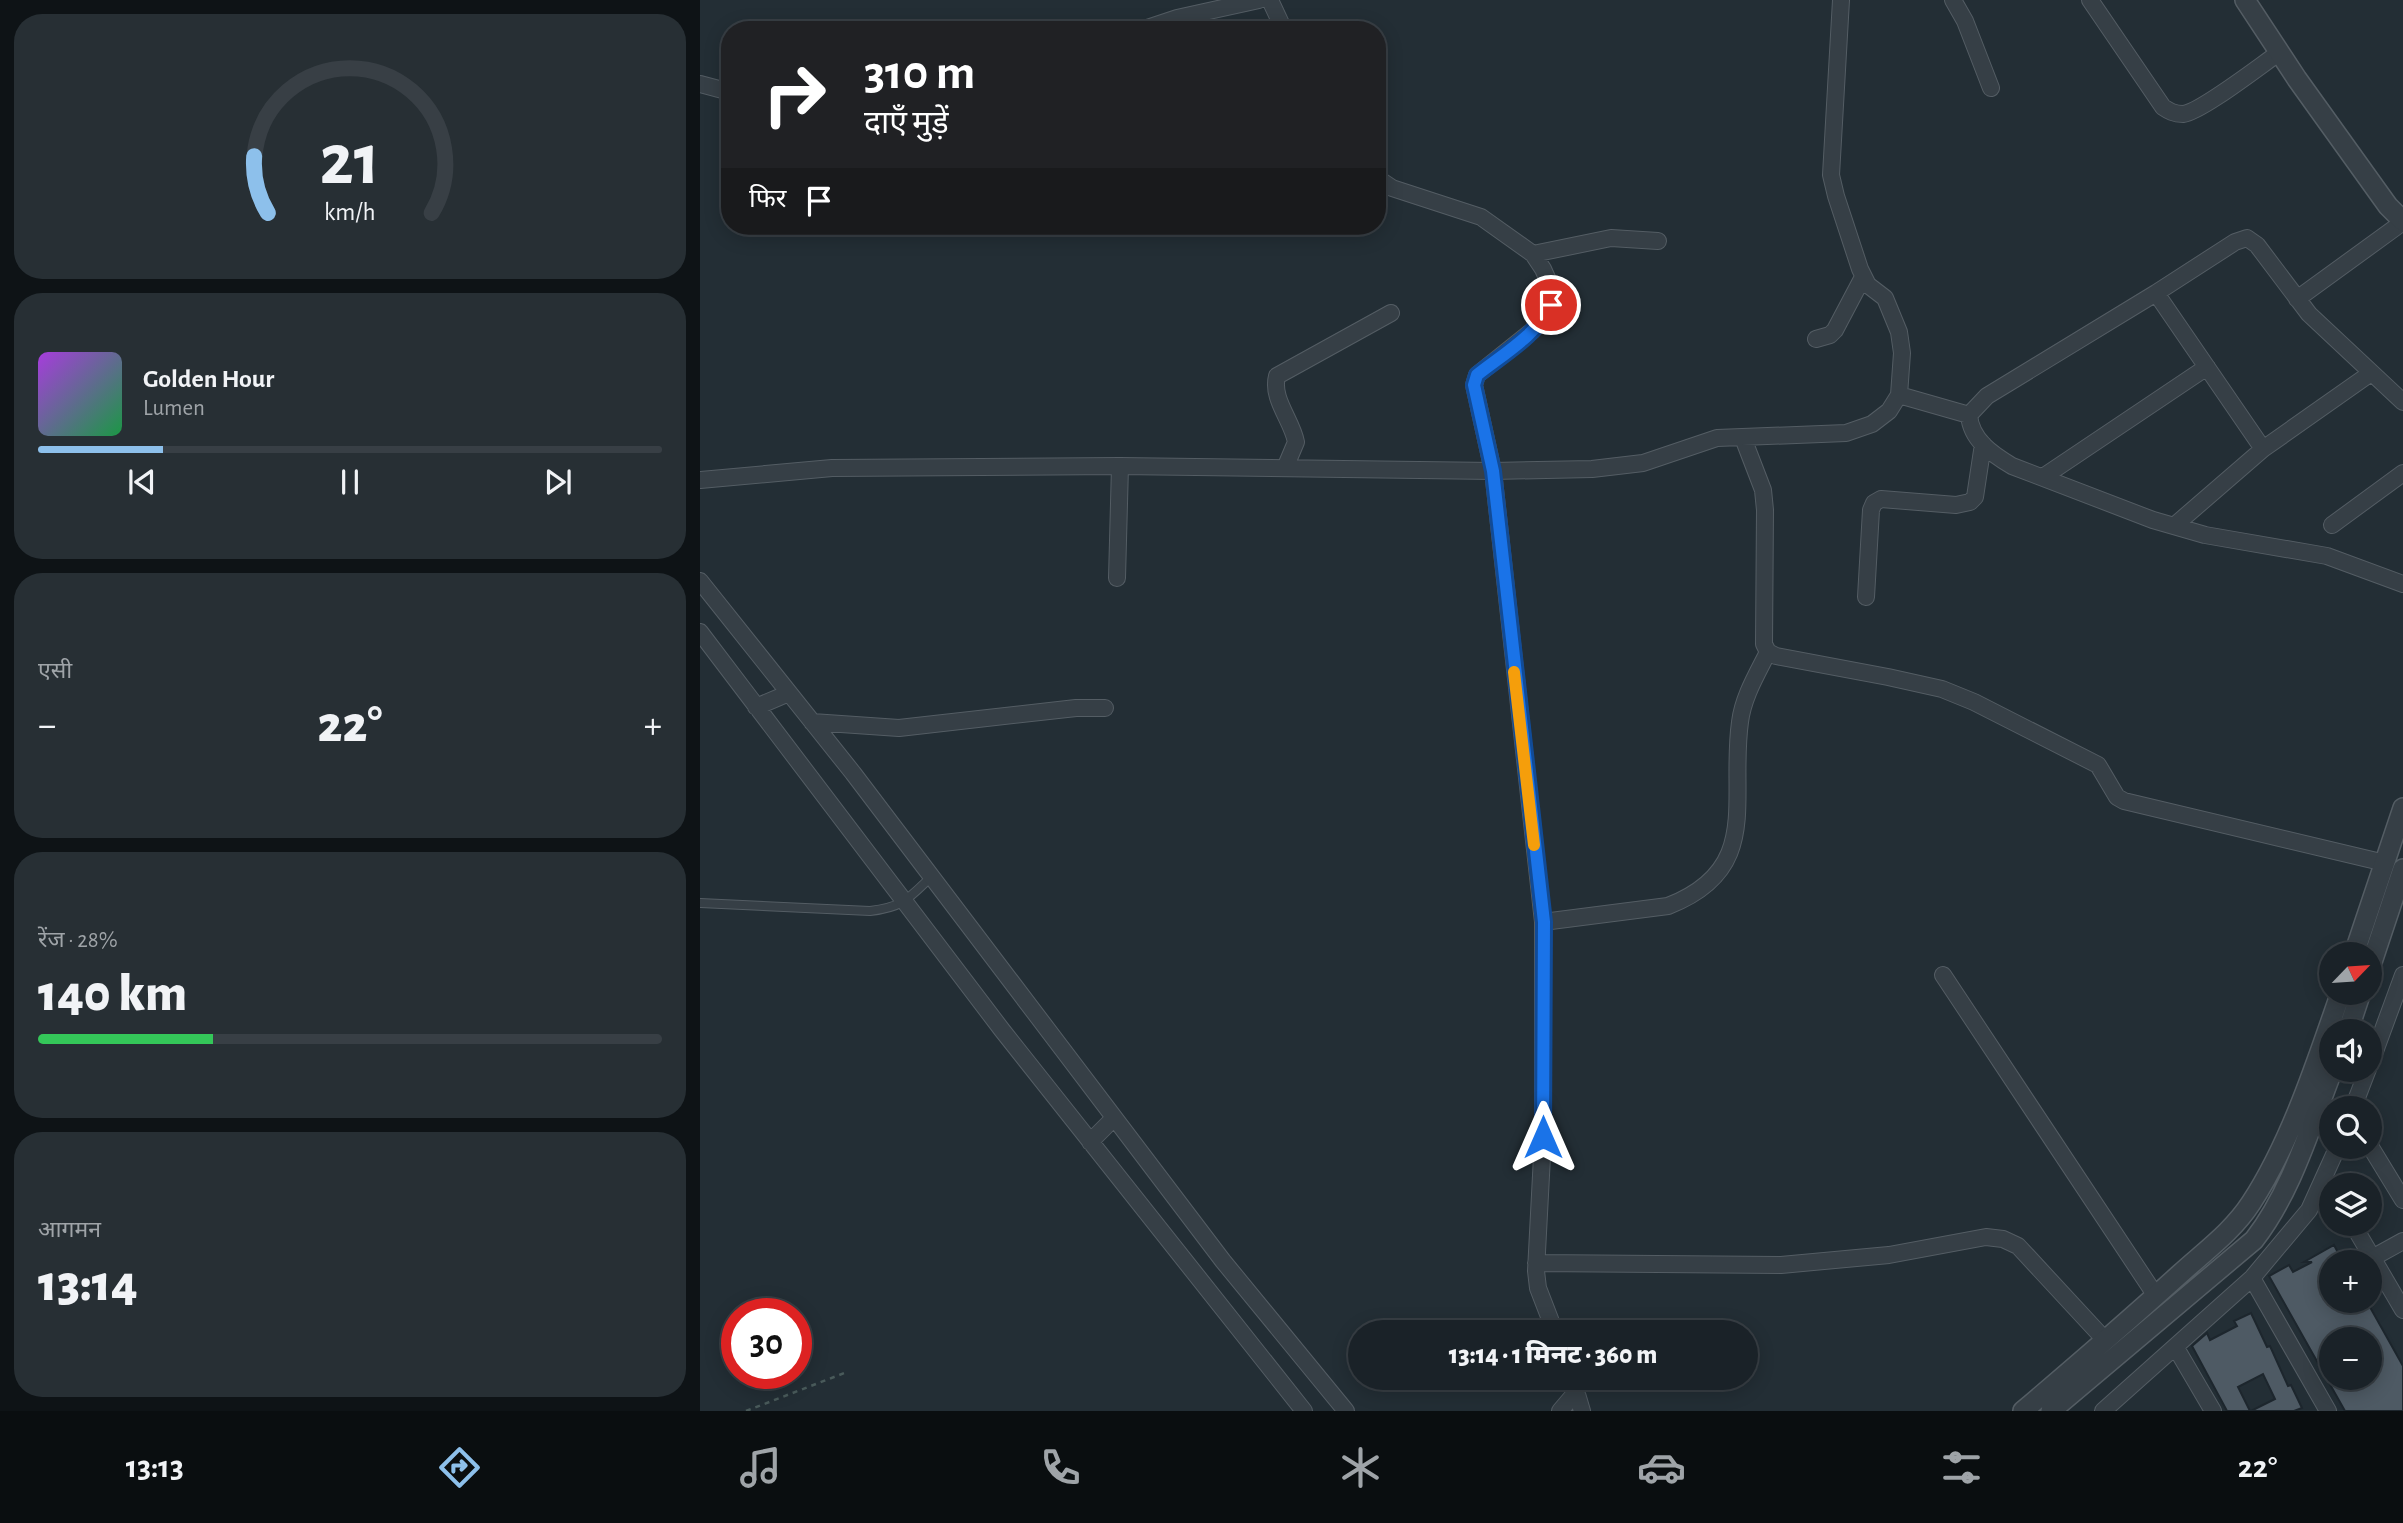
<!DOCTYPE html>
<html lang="hi">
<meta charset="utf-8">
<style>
body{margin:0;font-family:"Alegreya Sans","Noto Sans Devanagari",sans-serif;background:#272f34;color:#f1f3f6;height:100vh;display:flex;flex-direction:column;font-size:26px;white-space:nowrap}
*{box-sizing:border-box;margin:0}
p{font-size:23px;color:#9fa4a8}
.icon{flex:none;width:38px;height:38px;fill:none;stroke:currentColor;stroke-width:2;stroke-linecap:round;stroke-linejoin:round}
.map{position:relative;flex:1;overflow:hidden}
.side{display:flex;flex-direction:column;gap:14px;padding:14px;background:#0e1316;width:700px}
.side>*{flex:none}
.top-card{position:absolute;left:21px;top:21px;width:665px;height:214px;border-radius:28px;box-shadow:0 4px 18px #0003,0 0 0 2px #383f45;background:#202124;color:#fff;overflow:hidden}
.needle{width:46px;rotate:65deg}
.controls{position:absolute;left:1619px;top:942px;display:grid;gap:14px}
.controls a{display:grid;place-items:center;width:63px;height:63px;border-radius:50%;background:#1a2228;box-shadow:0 4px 18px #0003,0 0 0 2px #383f45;font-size:35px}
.speed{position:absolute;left:21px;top:1298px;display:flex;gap:14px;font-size:35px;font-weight:700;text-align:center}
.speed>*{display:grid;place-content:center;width:91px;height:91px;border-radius:50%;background:#1a2228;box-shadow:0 4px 18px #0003,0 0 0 2px #383f45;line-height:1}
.speed .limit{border:10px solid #d22;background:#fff;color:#111}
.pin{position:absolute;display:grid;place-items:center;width:60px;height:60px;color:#fff;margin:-30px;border:4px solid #fff;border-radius:50%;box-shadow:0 2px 7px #0007}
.me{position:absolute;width:77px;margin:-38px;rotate:0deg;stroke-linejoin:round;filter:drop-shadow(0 0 5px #0008)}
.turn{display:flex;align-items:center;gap:24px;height:147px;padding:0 28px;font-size:32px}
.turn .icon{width:91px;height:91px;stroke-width:2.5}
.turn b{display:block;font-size:49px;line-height:60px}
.then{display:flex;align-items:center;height:66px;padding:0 28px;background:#0003;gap:14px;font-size:26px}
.big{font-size:52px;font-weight:800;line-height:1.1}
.side .card{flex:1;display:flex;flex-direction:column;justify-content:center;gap:10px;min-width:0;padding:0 24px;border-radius:28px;background:#272f34}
.side .dial{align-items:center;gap:0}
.dial svg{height:182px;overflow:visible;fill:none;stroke:#383f45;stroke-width:7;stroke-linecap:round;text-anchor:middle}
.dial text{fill:#f1f3f6;stroke:none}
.song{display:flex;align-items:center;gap:21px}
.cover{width:84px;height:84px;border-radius:10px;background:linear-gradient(135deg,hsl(280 70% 55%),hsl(140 70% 35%))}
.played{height:7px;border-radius:4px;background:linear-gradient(90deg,#8dc0eb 20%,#383f45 20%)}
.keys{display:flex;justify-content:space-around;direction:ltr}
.heat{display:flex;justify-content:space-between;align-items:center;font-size:38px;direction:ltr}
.charge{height:10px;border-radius:5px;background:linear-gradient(90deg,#34c759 28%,#383f45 0)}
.trip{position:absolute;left:648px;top:1320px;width:410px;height:70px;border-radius:35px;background:#1a2228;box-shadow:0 4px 18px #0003,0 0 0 2px #383f45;font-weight:800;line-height:70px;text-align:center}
.tab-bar{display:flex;height:112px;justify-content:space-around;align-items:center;background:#0a0e10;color:#9fa4a8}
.tab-bar .icon{width:49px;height:49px}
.tab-bar .on{color:#8dc0eb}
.tab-bar b{font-size:32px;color:#f1f3f6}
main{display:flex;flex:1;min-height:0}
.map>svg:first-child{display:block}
.building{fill:#4e5a64;stroke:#1d262d;stroke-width:2;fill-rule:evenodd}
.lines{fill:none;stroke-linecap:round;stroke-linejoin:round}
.service-casing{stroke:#545d64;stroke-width:10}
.minor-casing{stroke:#545d64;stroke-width:18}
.tertiary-casing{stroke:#545d64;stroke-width:22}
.path{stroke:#495a5a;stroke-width:2.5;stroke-dasharray:5 5;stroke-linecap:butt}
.service{stroke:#363f46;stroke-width:8}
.minor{stroke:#363f46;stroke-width:16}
.tertiary{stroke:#363f46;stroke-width:19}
.route-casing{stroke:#114b97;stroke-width:18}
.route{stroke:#1a73e8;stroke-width:12}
.slow{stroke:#f59e0b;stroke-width:12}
</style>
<main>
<section class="side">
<div class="card dial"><svg viewBox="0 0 100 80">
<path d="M14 69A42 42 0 1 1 86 69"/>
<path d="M14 69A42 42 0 0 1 8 44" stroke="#8dc0eb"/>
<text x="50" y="56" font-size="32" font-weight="700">21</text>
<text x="50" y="72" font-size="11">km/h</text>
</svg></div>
<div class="card">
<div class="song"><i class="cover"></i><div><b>Golden Hour</b><p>Lumen</p></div></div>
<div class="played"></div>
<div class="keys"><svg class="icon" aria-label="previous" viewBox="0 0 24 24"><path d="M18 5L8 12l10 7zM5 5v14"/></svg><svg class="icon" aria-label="pause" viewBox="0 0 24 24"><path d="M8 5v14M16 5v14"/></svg><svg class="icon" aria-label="next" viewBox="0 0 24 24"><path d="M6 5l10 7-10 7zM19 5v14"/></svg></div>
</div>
<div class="card"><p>एसी</p>
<div class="heat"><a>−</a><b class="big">22°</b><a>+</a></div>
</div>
<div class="card"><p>रेंज · 28%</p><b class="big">140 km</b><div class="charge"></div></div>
<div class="card"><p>आगमन</p><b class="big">13:14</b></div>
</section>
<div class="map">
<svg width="1703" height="1411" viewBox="0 0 1703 1411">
<rect width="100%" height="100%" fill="#232e35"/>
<path class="building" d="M1634,1245L1643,1262H1631V1300H1666L1703,1366V1411H1645L1569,1276L1589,1265L1593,1272L1612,1262H1604ZM1631,1339H1670V1348L1677,1362L1670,1366V1377H1631Z
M1551,1313L1567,1347L1570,1346L1588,1386L1591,1385L1602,1408L1594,1411H1551L1575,1399L1563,1374L1538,1387L1550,1411H1527L1492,1346L1507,1333L1510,1340L1537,1326L1534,1321Z"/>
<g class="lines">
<g class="service-casing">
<path id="service" d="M0,903L170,911C203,907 208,899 231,877"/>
</g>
<g class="minor-casing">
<path id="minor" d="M570,0L584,30
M1253,0L1265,21L1291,88
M1390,0L1463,107C1469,111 1474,114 1483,114C1501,112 1561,65 1580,52
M441,30L477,18L559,0
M0,84L30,92
M677,178L692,188L781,217L833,254L843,269L851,287V305L845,316L832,331L777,375L774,385L793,471L843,922V1137L836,1271L838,1288L855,1332
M833,254L911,238L958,241
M1456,293L1563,449
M1597,299L1703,222
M1116,339L1130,335L1135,330L1163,277
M1199,395L1269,415
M1703,402L1609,314L1557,245L1547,238L1535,242L1456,293L1287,396L1269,415C1271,440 1292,454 1312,466L1453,520L1505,535L1627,556L1703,584
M1043,438L1063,490L1065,510L1064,644L1068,652L1076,656L1188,677L1242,689L1274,702L1398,765L1417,797L1424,801L1685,863
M585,468L596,442C592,420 571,399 577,376L691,313
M1343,477L1507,367
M0,480L132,468L420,466L793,471L892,469L943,463L1017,438L1146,433L1172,424L1189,411L1199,395L1202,353L1199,332L1185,298L1168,285L1160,269L1136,196L1131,175L1141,0
M1632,525L1703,473
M1474,526L1563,449L1671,373
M417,578L420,466
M0,581L153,773L523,1261L646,1411
M1166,597L1171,510L1174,503L1181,499L1256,505L1270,502L1275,497L1283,444
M0,632L302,1030L604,1411
M56,707L89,693
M112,722L199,728L376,708H405
M843,922L968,906C1063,869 1029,800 1040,722C1043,697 1057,674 1068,652
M1243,975L1456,1296
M1670,1065L1703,975
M1653,1108L1668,1069
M390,1142L414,1118
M1670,1146L1703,1200
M1652,1223L1703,1310
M1674,1257L1703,1241
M836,1263L1081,1265L1189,1255L1286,1237L1303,1239L1318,1246L1406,1341
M1552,1278L1628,1411
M1476,1348L1513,1411
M872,1377L882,1411
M860,1411L877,1391
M1403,1411L1552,1278L1609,1210L1638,1146"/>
</g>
<g class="tertiary-casing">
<path id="tertiary" d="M1545,0L1597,79L1688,206L1703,221
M1654,954L1703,808
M1670,968L1703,869
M1648,1031L1661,992
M1323,1411C1376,1366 1428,1321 1480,1274C1504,1252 1533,1231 1551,1203C1591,1142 1617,1061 1641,992
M1351,1411L1554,1240C1592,1191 1610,1127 1633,1069"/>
</g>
<path class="path" d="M46,1411L147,1372"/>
<use href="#service" class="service"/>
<use href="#minor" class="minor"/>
<use href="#tertiary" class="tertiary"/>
</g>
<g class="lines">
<g class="route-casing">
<path id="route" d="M843,1137L844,922L793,471L774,385L777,375C802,355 837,335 851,305"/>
</g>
<use href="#route" class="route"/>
<path class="slow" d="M814,672L834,845"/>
</g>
</svg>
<div class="controls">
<a><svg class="needle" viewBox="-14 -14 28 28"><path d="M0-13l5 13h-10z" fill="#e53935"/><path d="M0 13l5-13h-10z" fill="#9fa4a8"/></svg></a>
<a><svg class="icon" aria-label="sound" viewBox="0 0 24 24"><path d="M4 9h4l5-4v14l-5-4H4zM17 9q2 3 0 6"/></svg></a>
<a><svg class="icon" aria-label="search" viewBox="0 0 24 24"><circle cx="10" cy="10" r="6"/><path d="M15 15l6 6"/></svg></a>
<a><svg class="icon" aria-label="layers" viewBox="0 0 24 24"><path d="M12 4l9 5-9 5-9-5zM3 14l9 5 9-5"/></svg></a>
<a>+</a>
<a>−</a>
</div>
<div class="speed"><div class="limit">30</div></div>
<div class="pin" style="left:851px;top:305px;background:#d93025"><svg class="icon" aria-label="arrive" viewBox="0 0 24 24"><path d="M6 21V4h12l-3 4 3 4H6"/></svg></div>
<svg class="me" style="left:843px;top:1137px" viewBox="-20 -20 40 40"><path d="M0-17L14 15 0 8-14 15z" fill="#1a73e8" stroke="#fff" stroke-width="4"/></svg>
<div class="trip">13:14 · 1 मिनट · 360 m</div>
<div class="top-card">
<div class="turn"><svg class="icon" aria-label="right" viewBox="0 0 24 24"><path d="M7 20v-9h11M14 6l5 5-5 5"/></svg><div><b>310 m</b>दाएँ मुड़ें</div></div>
<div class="then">फिर<svg class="icon" aria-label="arrive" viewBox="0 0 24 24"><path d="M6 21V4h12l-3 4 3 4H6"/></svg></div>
</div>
</div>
</main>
<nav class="tab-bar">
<b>13:13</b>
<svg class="icon on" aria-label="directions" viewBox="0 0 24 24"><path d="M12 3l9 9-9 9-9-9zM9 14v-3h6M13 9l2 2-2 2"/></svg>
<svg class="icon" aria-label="music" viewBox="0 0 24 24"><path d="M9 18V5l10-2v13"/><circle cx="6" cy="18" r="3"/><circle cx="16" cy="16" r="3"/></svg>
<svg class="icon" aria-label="phone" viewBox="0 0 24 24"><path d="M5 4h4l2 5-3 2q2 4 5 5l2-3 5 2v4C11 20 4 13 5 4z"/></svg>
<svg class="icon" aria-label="climate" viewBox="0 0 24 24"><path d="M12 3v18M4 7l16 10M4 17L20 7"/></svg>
<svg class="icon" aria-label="car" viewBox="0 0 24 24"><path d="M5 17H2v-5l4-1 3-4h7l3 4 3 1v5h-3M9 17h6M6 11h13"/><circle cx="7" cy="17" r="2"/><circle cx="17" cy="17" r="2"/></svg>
<svg class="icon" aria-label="filters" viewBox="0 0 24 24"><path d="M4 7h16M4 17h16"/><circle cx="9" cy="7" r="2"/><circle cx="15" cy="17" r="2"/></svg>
<b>22°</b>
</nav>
